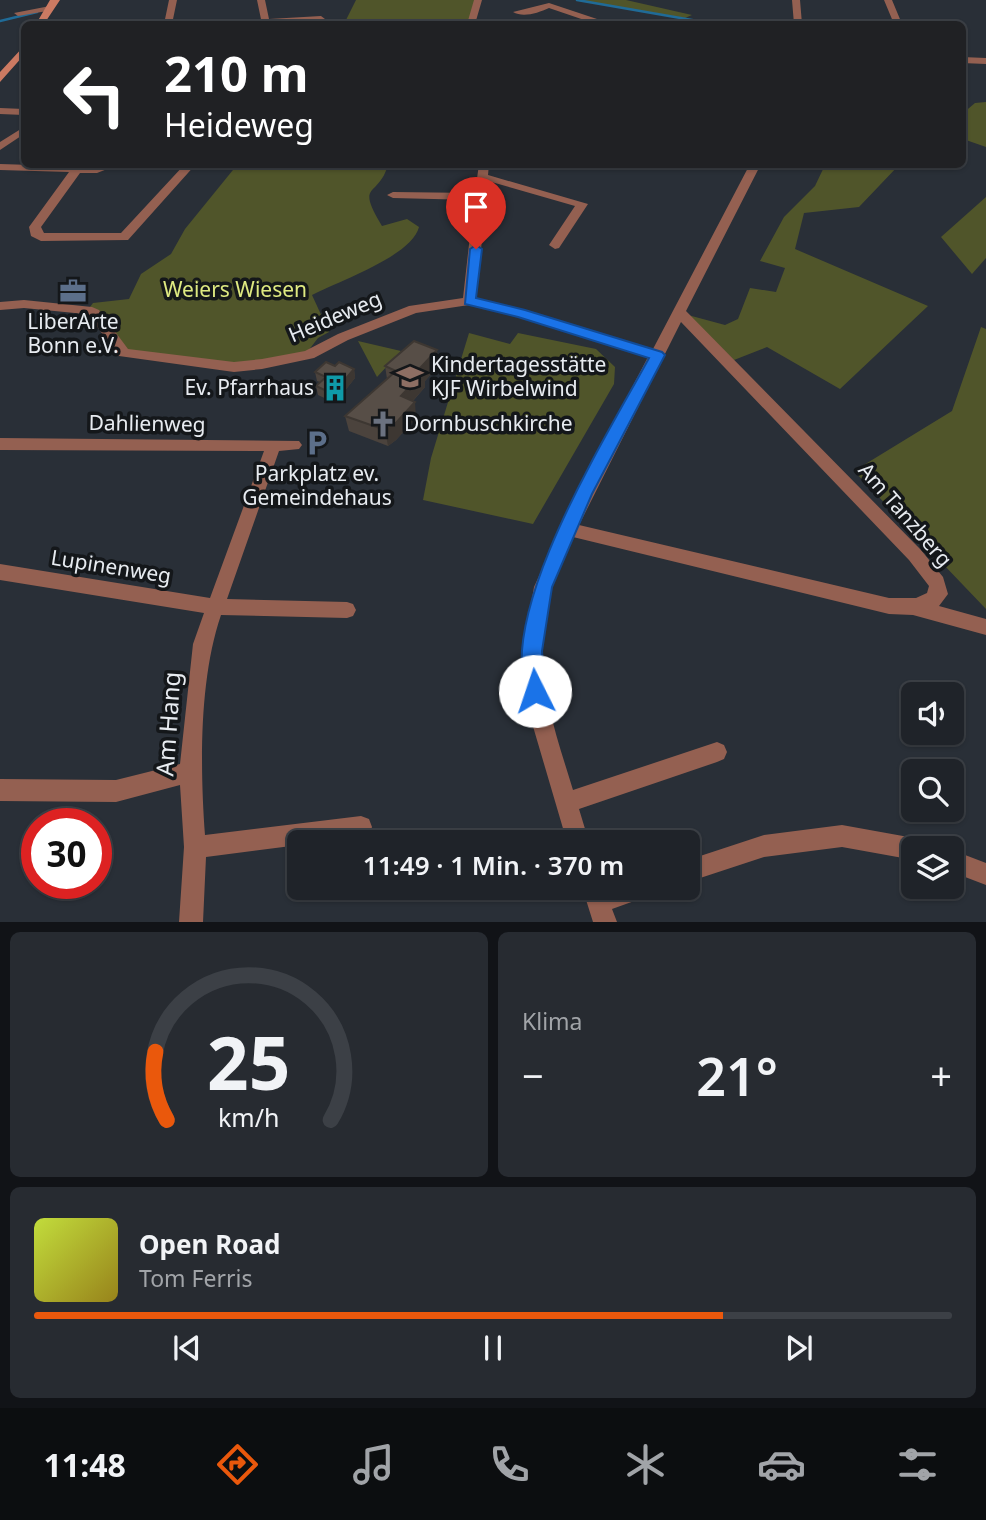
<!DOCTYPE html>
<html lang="de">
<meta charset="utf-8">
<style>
body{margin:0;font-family:"Noto Sans",sans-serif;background:#272b31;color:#f1f3f6;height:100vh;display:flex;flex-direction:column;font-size:26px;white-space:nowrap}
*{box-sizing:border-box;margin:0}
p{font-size:23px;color:#a1a4a8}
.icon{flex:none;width:38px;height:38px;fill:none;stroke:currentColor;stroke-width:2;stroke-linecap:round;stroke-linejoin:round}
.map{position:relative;height:922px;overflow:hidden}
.panel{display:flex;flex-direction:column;gap:10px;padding:10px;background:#111317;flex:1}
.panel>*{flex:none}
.banner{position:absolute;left:21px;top:21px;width:945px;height:147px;border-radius:10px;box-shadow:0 2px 5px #0004,0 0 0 2px #3c4046;background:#202124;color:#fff;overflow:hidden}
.buttons{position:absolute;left:901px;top:682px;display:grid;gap:14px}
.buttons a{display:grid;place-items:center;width:63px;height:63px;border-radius:10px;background:#1f2329;box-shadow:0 2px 5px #0004,0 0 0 2px #3c4046;font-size:35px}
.speed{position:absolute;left:21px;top:808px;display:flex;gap:14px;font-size:35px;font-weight:700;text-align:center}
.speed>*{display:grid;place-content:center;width:91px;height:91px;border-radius:50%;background:#1f2329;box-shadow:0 2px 5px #0004,0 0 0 2px #3c4046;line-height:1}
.speed .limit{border:10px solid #d22;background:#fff;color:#111}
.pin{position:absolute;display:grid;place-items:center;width:60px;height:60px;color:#fff;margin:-72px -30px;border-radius:50% 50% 50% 0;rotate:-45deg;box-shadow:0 0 7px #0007}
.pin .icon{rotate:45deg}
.me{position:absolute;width:77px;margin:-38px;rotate:356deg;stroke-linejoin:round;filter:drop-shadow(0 0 5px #0008)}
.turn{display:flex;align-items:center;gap:24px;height:147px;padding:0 28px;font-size:32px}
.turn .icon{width:91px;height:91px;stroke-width:2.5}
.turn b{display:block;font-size:49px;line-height:60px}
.big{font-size:52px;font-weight:600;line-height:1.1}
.panel .widget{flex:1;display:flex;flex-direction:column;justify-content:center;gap:10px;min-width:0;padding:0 24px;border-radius:10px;background:#272b31}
.panel .dial{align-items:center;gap:0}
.dial svg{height:182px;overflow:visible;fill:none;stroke:#3c4046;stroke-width:7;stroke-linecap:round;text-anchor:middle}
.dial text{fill:#f1f3f6;stroke:none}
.song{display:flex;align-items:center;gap:21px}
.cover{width:84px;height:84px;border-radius:10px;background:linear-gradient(135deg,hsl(70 70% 55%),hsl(50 70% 35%))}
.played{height:7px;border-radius:4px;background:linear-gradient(90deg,#ea580c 75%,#3c4046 75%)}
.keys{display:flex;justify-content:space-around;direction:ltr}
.heat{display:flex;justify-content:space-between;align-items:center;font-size:38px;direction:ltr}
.panel .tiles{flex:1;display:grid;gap:10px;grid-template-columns:1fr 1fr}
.widget:last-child{grid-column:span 2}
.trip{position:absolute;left:287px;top:830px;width:413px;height:70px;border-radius:10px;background:#1f2329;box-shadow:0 2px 5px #0004,0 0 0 2px #3c4046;font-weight:600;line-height:70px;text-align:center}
.menu{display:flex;height:112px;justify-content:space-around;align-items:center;background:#0c0e10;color:#a1a4a8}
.menu .icon{width:49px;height:49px}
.menu .on{color:#ea580c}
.menu b{font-size:32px;color:#f1f3f6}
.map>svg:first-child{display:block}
.green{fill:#50552a}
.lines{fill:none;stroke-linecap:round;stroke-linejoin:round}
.stream{stroke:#206b97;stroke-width:2.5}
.minor{fill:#946051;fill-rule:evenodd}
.secondary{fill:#cc7a62;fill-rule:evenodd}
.wall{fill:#4b433d}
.shaded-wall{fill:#3d3732}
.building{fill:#574e47;stroke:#3d3732;stroke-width:2}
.route{fill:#1a73e8;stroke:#114b97;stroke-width:2}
.labels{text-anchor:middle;stroke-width:7;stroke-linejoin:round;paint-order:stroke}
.park-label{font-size:21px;fill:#dee981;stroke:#14171a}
.street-label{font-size:21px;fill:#e7ebf0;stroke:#14171a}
.poi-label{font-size:21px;fill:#e7ebf0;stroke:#14171a}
.near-street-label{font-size:24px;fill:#e7ebf0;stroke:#14171a}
</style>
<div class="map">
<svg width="986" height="922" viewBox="0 0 986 922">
<rect width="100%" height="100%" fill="#292f37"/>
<path class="green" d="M356,0H477L470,24H344Z
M578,0H626L692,15L685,18Z
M986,102V147L963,139L962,114L975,103Z
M237,165H388C378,199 355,181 382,226L407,219L419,227C412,256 339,281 312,295L329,332L318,338L308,351L244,366L132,353L122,347L90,307L93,303L129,299L141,274L171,254L185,229Z
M825,165H899L859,207L804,213L795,249L928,306L840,389L767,347L734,360L688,315L725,325L738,319L750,288L776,292L785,268L760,261L784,217L815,186Z
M986,197V258L972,274L941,237Z
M981,327L986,329V609L854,471L952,411Z
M469,333L510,344L518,333L596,349L615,367L614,384L533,524L423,500L431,458Z
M358,341L401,351L377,377Z"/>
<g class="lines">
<path class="stream" d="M577,0L715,24
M0,21L37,12"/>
<path class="minor" d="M169,0H177L172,24H164Z
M257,0H265L269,19L321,16L325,19L321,22L262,24Z
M474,0H482L475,24H467Z
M792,0H800L802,24H794Z
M884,0H892L902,24H894Z
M549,3L606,22L607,24H596L549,8C538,13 523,18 513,12Z
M50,6H53V10L18,16L14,13Z
M962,57L986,58V64L962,63Z
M0,108L24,109V115L0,114Z
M24,127V134L0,150V142Z
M0,164L96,167L120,164L97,173H80L41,227L44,233H121L185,164H196L128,240L41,241L31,236L29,227L69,172L0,170Z
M479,164H489L488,175L588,204L559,248L555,249L549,245L575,206L488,181L476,298L525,310L653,349L750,164H761L686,311L921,550L943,577L948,594L939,606L986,619V635L913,615L889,614L573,537C566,554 557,570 552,587C530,663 551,718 573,790L717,742L724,745L727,752L724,759L717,762L579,809L589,842H567L527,706L523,651L534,587L576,494L648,357L518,317L469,305L416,313L348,340L314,358L262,369L234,372L119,356L89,316L85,314L24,308L0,310V302L24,300L92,307L99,310L128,349L234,362L262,359L305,351L338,334L409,306L463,298L474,200L393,198L387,195L393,192L475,193ZM681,322L909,560L929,586L927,593L916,598H889L579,525Z
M0,438L299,441L302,445L299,449L279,451L227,599L347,602L353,604L356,610L353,616L347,618L221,615C199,679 200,768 205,835L361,816L369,819L372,827L369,835L329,842H299V845L206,857L203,922H179L184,847L180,785L116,802L0,801V779L116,780L180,764L193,644L204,613L0,580V564L210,598L264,451L0,450Z
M842,825L914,838L922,841L925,849H914V860L842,847L764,857L688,882V860L764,835Z
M952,850L986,863V885L952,872Z
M582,887H654L651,895L612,909L617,922H593Z"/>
<path class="secondary" d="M50,0H60L44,24H36Z
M24,46V55L0,82V72Z"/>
</g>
<path class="wall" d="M437,350L438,366L425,381V387L413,401L416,418L396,440L388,446L349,431L345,416L387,379L385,366Z
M335,366L354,369L355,378L335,403L318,395L316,386L320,382L317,381L315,372Z"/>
<path class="shaded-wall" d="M437,350L438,366L425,381V387L403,412L401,396L419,369Z
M354,369L355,378L335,403L333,394Z
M415,402L416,418L396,440L388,446L385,430Z"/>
<path class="building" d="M414,341L437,350L419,369L424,371L401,396L415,402L394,425L385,430L345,416L396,371L385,366Z
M326,362L335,366L339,362L354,369L333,394L316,386L326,377L315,372Z"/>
<path class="route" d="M476,245L482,249L476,298L525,310L662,352L665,355L592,494L552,587L542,651L545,691L542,698L535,701L528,698C493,616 609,432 649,358L518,317L465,304L470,249Z"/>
<defs>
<g id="office-bare" transform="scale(2.1)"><path d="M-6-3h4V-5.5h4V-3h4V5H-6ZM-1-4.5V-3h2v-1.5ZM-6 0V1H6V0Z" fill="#5c6f8a" stroke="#14171a" stroke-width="2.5" paint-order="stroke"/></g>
<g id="school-bare" transform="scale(2.1)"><path d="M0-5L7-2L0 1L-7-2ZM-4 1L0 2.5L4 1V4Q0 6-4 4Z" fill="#8d6e63" stroke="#14171a" stroke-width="2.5" paint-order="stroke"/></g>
<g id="building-bare" transform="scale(2.1)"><path d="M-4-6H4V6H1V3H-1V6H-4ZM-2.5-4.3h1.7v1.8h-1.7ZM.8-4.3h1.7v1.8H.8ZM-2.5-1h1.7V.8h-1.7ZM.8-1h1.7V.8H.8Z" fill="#0f9aa8" stroke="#14171a" stroke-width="2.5" paint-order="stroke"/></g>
<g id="church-bare" transform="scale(2.1)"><path d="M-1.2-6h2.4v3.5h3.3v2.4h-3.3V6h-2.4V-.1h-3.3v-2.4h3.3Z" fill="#6b7280" stroke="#14171a" stroke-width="2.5" paint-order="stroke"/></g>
<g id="parking-bare" transform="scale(2.1)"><path d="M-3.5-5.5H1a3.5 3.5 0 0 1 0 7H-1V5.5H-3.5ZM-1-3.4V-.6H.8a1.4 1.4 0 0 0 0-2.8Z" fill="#5c6f8a" stroke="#14171a" stroke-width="2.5" paint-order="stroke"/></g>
</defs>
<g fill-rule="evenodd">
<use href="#office-bare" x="73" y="291"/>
<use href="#school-bare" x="410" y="377"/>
<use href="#building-bare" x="335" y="388"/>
<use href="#church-bare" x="383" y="424"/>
<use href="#parking-bare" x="317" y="443"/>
</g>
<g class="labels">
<g class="park-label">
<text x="235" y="297">Weiers Wiesen</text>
</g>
<g class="street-label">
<text transform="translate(335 317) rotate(-23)" y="7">Heideweg</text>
<text transform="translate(147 424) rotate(1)" y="7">Dahlienweg</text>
<text transform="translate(905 515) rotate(49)" y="7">Am Tanzberg</text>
<text transform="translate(111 567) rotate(9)" y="7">Lupinenweg</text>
</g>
<g class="poi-label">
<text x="73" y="329">LiberArte<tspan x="73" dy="24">Bonn e.V.</tspan></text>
<text x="431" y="372" text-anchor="start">Kindertagesstätte<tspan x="431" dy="24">KJF Wirbelwind</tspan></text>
<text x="314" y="395" text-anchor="end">Ev. Pfarrhaus</text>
<text x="404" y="431" text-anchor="start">Dornbuschkirche</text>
<text x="317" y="481">Parkplatz ev.<tspan x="317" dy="24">Gemeindehaus</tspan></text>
</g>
<g class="near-street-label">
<text transform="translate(169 724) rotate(-86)" y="8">Am Hang</text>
</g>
</g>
</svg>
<div class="buttons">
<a><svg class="icon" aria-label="sound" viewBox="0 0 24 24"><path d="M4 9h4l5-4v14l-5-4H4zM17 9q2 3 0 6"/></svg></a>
<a><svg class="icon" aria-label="search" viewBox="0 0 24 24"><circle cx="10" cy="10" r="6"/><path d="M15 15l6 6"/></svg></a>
<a><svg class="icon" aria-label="layers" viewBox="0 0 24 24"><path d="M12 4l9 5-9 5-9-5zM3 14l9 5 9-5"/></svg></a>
</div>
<div class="speed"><div class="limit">30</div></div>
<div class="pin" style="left:476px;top:249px;background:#d93025"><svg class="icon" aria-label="arrive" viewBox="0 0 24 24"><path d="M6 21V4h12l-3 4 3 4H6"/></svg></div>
<svg class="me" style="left:535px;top:691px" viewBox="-20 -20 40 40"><circle r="19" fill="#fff"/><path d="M0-13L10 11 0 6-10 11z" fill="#1a73e8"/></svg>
<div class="trip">11:49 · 1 Min. · 370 m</div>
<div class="banner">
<div class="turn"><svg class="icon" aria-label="left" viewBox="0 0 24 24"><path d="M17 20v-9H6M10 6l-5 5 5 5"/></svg><div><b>210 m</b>Heideweg</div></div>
</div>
</div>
<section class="panel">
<div class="tiles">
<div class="widget dial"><svg viewBox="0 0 100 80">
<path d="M14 69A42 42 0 1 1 86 69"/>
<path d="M14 69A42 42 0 0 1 9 39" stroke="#ea580c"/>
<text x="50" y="56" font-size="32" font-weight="700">25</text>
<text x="50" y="72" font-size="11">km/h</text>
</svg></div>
<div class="widget"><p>Klima</p>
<div class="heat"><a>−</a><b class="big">21°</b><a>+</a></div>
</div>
<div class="widget">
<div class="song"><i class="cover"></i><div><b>Open Road</b><p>Tom Ferris</p></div></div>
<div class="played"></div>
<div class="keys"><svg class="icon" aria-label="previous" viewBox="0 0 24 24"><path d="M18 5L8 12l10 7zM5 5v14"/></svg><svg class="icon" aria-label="pause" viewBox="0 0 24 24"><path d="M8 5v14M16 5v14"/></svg><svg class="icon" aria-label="next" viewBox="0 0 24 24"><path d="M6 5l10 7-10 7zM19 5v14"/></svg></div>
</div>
</div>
</section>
<nav class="menu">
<b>11:48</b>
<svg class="icon on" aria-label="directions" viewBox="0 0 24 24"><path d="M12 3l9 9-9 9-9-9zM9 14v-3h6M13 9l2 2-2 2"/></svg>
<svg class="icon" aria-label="music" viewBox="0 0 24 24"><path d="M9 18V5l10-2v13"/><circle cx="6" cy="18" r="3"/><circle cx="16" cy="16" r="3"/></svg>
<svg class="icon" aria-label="phone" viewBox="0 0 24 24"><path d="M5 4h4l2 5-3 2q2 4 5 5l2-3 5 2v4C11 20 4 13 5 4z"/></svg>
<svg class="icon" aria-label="climate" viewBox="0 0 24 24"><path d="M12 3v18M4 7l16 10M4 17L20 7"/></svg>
<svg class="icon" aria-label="car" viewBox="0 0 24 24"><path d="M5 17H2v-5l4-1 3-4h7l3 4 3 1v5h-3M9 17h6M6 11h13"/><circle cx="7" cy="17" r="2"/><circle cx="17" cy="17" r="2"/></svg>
<svg class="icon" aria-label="filters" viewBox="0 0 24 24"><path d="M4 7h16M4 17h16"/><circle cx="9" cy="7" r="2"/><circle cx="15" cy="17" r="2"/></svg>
</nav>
